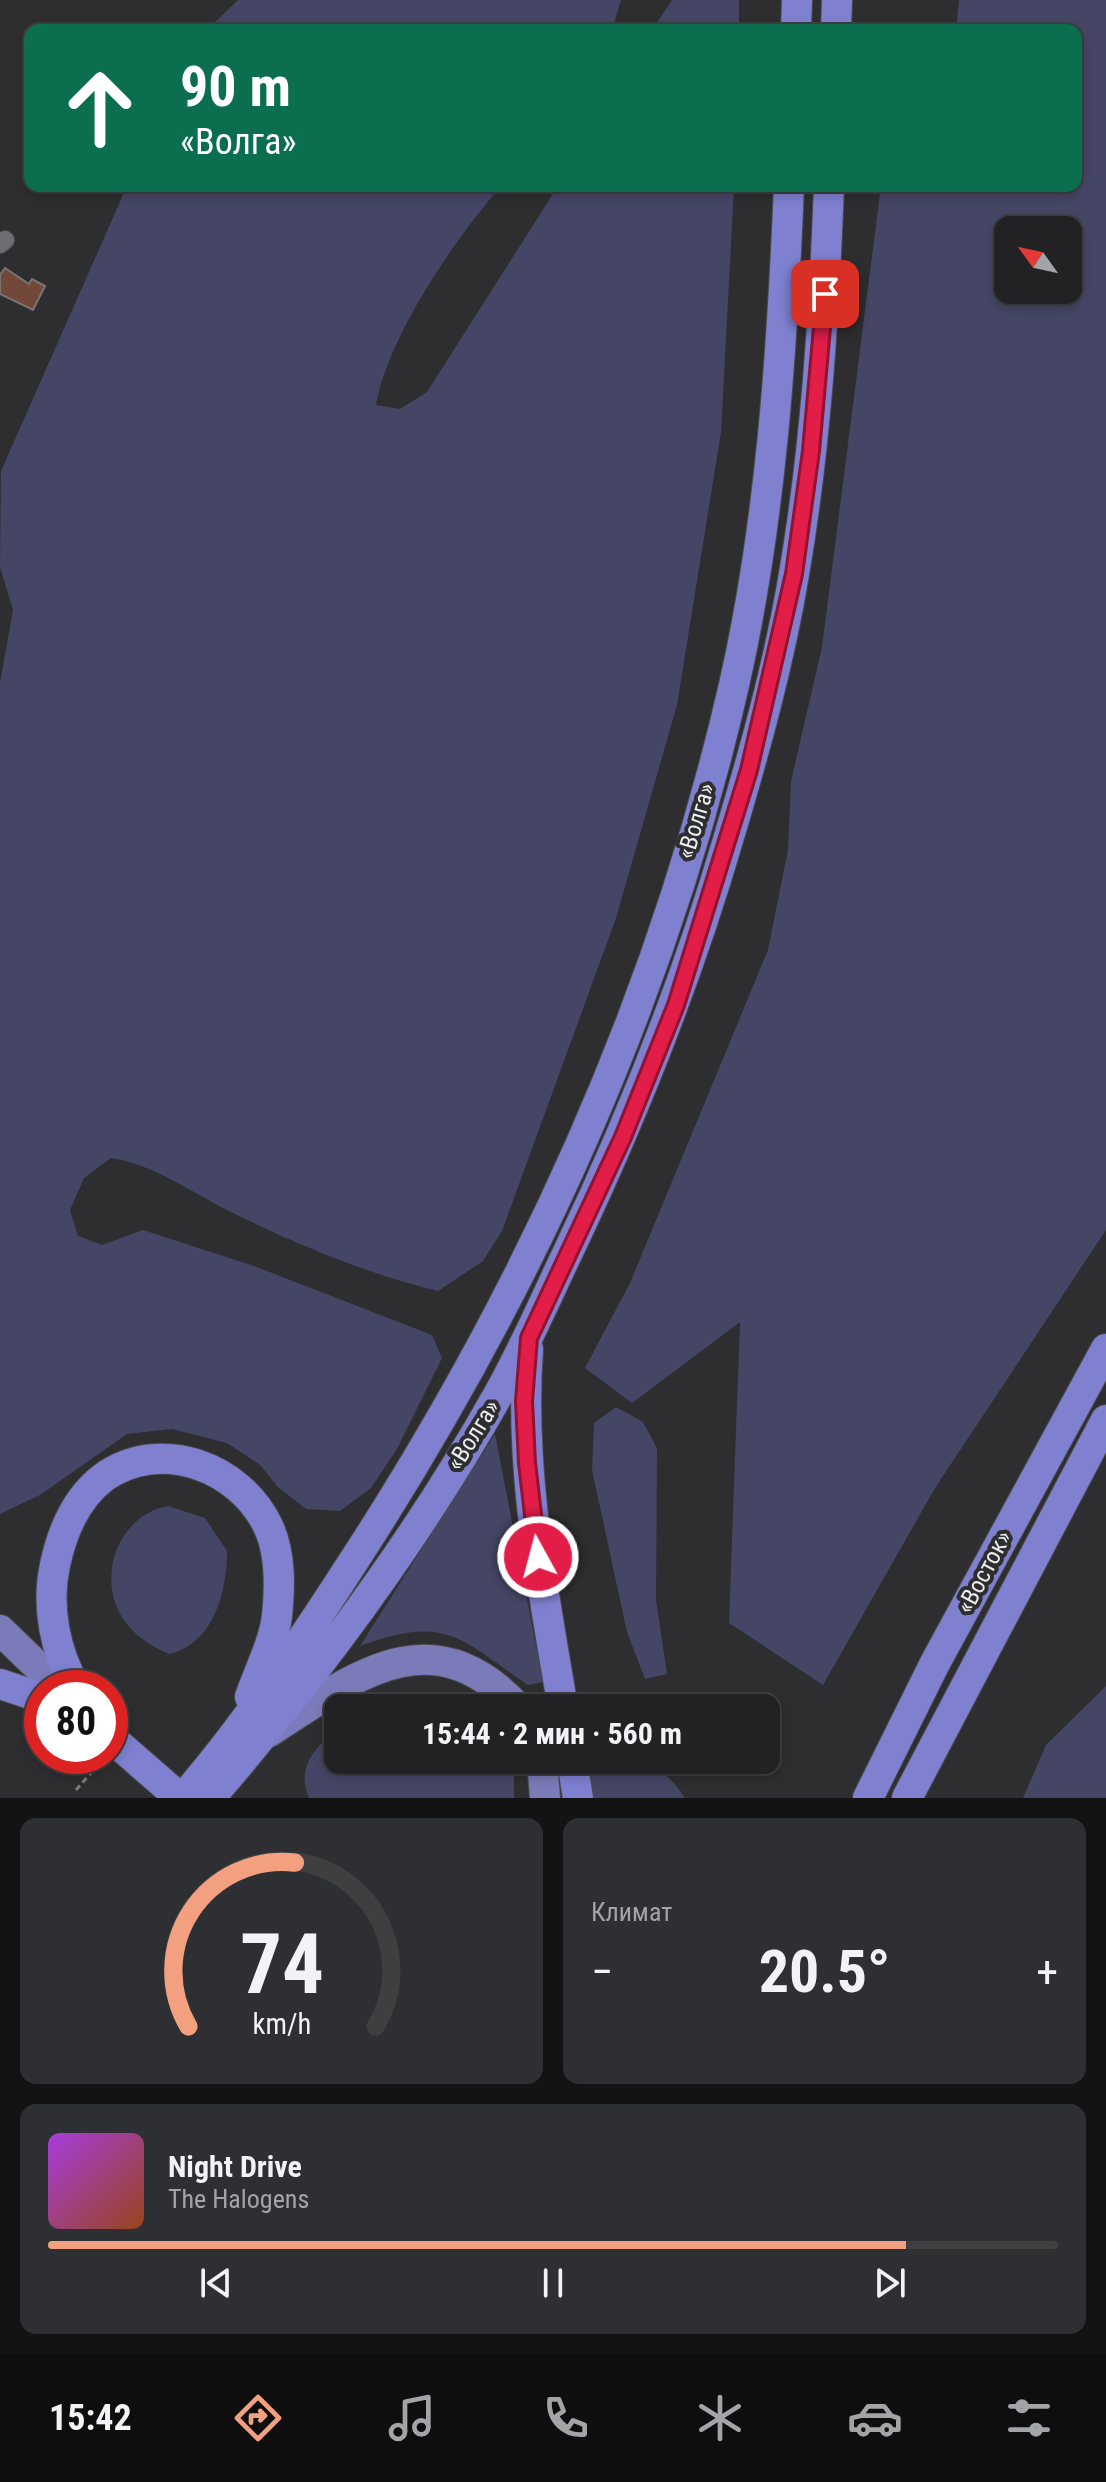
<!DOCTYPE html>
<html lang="ru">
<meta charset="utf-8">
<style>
body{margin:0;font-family:"Roboto Condensed",sans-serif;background:#2e2f32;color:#f1f3f6;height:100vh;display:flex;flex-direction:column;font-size:30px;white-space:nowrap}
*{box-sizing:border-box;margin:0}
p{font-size:26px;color:#a2a4a7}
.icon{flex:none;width:44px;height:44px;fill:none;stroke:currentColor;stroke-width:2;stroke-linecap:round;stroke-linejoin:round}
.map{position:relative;height:1798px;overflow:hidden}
.sheet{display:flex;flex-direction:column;gap:20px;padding:20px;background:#131314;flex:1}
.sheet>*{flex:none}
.hud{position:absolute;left:24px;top:24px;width:1058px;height:168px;border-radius:16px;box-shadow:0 4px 12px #0003,0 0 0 2px #3f3f42;background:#0b6e4f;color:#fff;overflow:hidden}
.needle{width:52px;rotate:303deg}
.tools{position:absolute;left:994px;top:216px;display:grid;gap:16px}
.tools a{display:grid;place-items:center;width:88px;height:88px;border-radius:16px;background:#222225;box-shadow:0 4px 12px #0003,0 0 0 2px #3f3f42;font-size:40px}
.speed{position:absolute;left:24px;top:1670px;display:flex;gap:16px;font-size:40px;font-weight:700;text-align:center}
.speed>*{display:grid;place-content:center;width:104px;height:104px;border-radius:50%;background:#222225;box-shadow:0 4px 12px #0003,0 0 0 2px #3f3f42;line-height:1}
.speed .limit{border:12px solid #d22;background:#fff;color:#111}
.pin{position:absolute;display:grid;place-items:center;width:68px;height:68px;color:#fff;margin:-34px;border-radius:16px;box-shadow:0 4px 12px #0006}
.me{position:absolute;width:88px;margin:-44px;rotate:353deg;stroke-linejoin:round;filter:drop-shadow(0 0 6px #0008)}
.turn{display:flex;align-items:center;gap:28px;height:168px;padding:0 24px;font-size:36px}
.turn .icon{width:104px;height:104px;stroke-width:2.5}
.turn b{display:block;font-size:56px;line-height:68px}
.big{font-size:60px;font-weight:700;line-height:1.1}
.sheet .widget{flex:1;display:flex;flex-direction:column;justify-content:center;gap:12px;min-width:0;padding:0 28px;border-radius:16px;background:#2e2f32}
.sheet .dial{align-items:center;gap:0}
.dial svg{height:208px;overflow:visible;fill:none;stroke:#3f3f42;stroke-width:7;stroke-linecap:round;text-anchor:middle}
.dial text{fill:#f1f3f6;stroke:none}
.song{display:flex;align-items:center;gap:24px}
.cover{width:96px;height:96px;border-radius:12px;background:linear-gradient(135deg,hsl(280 70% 55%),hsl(20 70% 35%))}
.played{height:8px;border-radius:4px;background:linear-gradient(90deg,#f2a080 85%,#3f3f42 85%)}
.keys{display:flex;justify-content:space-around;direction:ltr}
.heat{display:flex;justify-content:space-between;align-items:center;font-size:44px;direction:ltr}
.sheet .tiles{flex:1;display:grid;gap:20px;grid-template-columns:1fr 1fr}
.widget:last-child{grid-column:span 2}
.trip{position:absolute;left:324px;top:1694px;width:456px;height:80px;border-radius:16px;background:#222225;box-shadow:0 4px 12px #0003,0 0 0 2px #3f3f42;font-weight:700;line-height:80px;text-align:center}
.tab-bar{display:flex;height:128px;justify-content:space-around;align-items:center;background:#0e0e0f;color:#a2a4a7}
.tab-bar .icon{width:56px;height:56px}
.tab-bar .on{color:#f2a080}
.tab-bar b{font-size:36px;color:#f1f3f6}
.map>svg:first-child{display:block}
.green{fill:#454665;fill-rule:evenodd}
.building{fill:#724839;stroke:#797574;stroke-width:2}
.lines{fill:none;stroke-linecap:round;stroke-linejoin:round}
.minor-casing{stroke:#4a4a4d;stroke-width:20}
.primary-casing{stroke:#4a4a4d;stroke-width:32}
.trunk-casing{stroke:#4a4a4d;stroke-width:32}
.path{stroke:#7e7e81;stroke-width:3;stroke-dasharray:6 4;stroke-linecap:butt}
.minor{stroke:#6e6e72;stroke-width:18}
.primary{stroke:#7b7bb9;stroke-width:30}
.trunk{stroke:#7f80d0;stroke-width:30}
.route-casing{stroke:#92132f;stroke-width:20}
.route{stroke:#e11d48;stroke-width:14}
.labels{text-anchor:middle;stroke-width:8;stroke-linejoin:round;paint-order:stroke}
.street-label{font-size:24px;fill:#edeef0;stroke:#2e2e31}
</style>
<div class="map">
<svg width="1106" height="1798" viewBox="0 0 1106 1798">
<rect width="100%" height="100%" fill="#2e2e31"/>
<path class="green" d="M238,0H621L612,30H207Z
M672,0H739V30H652Z
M959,0H1106V1230L935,1488L823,1685L729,1623L740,1322L632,1403L585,1368L630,1283L768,950L788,850L791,781L822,647L881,186H1076V30H956ZM1008,230H1068V290H1008Z
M127,186H501C455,239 388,336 376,405L400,409L427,392L558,186H734L721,432L677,705L616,918L502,1231L483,1261L438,1291C368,1274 298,1245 233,1213C192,1193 156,1165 111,1158L84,1178L70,1210L78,1236L102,1245L143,1230L254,1266L432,1335L442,1358L397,1449L371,1488L340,1511L306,1509L278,1487L260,1465L227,1443L172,1429L127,1434L40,1495L0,1514V683L13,610L0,567L1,471Z
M616,1407L643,1422L657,1448L656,1600L667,1674L645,1679L627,1632L592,1470L594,1423Z
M495,1434L543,1682L528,1685C459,1638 447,1614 360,1646Z
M168,1506L205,1518L227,1551C227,1591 214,1644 169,1654C151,1646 135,1636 124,1620C95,1578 118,1515 168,1506Z
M1106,1686V1798H1023L1046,1745Z
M428,1693L471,1708H368L372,1705Z
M338,1729V1760H514V1798H309C296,1769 314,1747 338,1729Z
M587,1760C637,1760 655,1754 685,1798H593Z"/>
<path class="building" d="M5,268L29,284L32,279L45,286L33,310L0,294V275Z"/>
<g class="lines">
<g class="minor-casing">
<path id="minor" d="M0,244L5,240"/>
</g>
<g class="primary-casing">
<path id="primary" d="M0,1630L60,1688
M269,1732C354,1677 432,1614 518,1708
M542,1760L545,1798"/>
</g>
<g class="trunk-casing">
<path id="trunk" d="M796,30L797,0
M836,30L837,0
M528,1349C519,1470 543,1589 563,1708
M0,1684L42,1698
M76,1688C55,1652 46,1606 55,1565C62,1532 76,1498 104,1477C161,1437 240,1467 268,1526C281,1553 280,1587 277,1616C274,1642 259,1671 250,1697
M110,1737L180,1798
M572,1760L578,1798
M183,1798C247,1724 300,1644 353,1562C528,1293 662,999 734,685C771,522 782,353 789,186
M210,1798C315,1676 419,1536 498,1395C524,1349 545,1300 568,1252C632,1118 686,983 728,840C754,753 779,664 794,574C816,446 824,316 829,186
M868,1798L935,1663L1106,1349
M907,1798L1106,1420"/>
</g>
<path class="path" d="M76,1790L103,1759"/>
<use href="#minor" class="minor"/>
<use href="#primary" class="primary"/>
<use href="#trunk" class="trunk"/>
</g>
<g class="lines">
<g class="route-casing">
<path id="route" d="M538,1557L527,1463L524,1401L529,1338L623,1137L676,1005L749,770L794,574L811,451L825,294"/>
</g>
<use href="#route" class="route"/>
</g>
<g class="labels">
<g class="street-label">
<text transform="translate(696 821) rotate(-73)" y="8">«Волга»</text>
<text transform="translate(473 1435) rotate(-58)" y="8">«Волга»</text>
<text transform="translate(984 1572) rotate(-62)" y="8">«Восток»</text>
</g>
</g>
</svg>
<div class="tools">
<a><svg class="needle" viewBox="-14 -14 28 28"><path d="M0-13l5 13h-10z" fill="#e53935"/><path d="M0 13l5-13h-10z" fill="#a2a4a7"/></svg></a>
</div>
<div class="speed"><div class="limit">80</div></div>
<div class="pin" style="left:825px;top:294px;background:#d93025"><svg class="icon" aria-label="arrive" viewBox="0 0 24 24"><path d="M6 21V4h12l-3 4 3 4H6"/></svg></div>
<svg class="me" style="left:538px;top:1557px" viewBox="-20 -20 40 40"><circle r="17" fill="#e11d48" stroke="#fff" stroke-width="3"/><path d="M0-11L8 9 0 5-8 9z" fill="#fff"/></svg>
<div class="trip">15:44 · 2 мин · 560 m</div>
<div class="hud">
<div class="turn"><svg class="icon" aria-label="ahead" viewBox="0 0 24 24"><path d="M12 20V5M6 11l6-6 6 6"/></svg><div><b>90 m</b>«Волга»</div></div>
</div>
</div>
<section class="sheet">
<div class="tiles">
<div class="widget dial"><svg viewBox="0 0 100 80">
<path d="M14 69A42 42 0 1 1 86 69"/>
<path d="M14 69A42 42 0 0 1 55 6" stroke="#f2a080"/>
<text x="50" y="56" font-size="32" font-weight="700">74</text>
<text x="50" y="72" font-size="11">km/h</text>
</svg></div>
<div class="widget"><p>Климат</p>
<div class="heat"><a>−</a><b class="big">20.5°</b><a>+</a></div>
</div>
<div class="widget">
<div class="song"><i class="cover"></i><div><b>Night Drive</b><p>The Halogens</p></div></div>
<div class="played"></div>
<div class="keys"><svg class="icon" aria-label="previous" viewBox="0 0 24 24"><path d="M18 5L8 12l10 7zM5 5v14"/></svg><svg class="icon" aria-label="pause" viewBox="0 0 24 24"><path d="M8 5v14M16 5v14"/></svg><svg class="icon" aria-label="next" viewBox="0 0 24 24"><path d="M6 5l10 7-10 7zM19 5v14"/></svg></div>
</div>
</div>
</section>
<nav class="tab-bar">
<b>15:42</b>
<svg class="icon on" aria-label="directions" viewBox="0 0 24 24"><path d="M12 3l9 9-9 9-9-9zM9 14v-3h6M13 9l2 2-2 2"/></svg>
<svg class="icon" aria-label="music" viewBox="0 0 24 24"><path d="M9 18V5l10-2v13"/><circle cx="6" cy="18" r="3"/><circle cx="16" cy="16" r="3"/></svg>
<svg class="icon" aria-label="phone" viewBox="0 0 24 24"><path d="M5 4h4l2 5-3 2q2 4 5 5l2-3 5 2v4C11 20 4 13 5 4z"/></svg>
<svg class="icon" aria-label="climate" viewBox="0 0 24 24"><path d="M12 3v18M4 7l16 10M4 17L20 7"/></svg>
<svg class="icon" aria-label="car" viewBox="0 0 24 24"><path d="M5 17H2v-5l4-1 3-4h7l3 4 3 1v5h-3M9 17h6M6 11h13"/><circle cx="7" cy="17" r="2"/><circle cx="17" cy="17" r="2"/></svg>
<svg class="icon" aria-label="filters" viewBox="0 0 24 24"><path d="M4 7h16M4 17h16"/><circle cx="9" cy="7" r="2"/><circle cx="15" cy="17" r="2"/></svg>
</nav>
